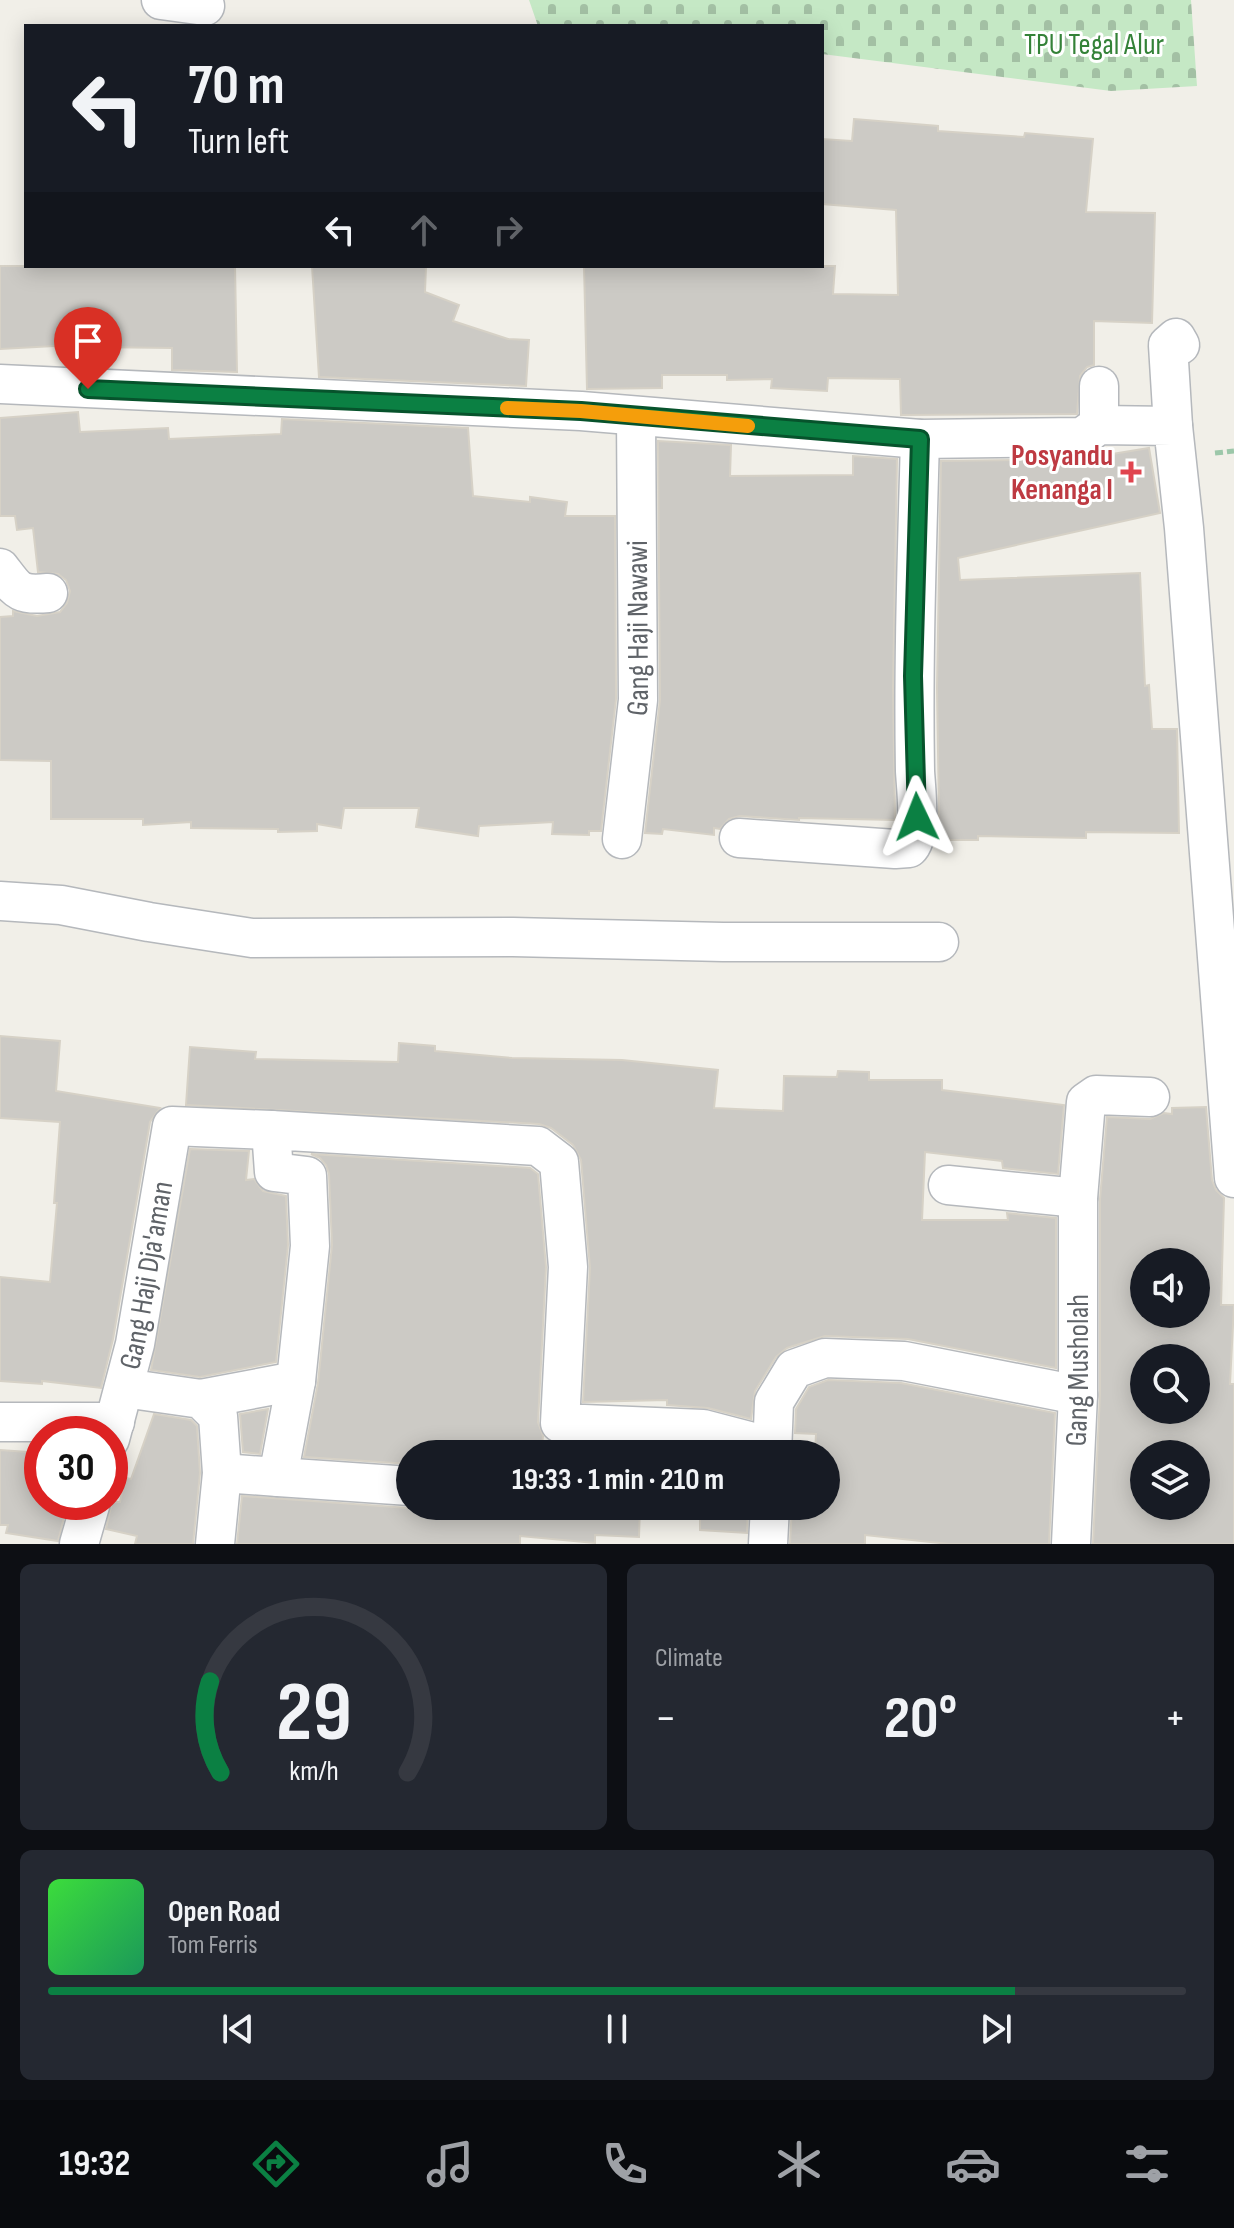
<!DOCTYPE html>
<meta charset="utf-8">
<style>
body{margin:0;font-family:"Sofia Sans Condensed",sans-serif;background:#242831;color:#f1f3f6;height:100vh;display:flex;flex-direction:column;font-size:30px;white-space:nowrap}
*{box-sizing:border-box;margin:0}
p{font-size:26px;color:#9ea1a6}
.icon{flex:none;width:44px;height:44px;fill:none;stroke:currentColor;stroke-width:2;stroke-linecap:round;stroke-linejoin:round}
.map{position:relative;height:1544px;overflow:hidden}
.panel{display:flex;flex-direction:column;gap:20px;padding:20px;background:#0d0f14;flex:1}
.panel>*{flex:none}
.guide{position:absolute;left:24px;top:24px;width:800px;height:244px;border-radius:0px;box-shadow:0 4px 20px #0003;background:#171b24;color:#f1f3f6;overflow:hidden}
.buttons{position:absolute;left:1130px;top:1248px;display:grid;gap:16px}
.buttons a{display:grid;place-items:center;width:80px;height:80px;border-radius:50%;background:#171b24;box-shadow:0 4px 20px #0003;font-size:40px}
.speed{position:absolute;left:24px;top:1416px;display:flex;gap:16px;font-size:40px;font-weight:700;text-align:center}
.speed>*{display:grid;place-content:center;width:104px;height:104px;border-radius:50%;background:#171b24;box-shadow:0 4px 20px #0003;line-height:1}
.speed .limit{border:12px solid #d22;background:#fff;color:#111}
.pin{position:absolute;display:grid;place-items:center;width:68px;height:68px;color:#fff;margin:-82px -34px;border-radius:50% 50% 50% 0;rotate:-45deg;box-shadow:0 0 8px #0007}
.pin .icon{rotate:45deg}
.me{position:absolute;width:88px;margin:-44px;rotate:358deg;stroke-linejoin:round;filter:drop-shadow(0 0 6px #0008)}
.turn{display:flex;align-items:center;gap:28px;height:168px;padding:0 32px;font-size:36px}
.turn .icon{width:104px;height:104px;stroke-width:2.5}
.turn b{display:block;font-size:56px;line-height:68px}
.lanes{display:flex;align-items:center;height:76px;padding:0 32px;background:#0003;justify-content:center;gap:40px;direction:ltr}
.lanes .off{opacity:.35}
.big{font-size:60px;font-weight:700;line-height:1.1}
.panel .tile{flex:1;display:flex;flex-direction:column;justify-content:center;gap:12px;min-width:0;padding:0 28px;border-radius:12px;background:#242831}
.panel .dial{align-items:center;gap:0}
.dial svg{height:208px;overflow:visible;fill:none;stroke:#363941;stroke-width:7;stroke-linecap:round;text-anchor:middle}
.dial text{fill:#f1f3f6;stroke:none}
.song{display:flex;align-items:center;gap:24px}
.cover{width:96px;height:96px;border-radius:12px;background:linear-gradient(135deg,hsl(120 70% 55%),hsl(150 70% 35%))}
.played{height:8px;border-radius:4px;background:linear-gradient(90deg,#0b8043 85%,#363941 85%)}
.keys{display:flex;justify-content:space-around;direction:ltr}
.heat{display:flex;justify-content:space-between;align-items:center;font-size:44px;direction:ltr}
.panel .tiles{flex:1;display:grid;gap:20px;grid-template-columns:1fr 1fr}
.tile:last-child{grid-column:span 2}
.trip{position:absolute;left:396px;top:1440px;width:444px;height:80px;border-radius:40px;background:#171b24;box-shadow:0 4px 20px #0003;font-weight:700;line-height:80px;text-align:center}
.tabs{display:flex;height:128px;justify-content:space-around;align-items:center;background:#090b0e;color:#9ea1a6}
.tabs .icon{width:56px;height:56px}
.tabs .selected{color:#0b8043}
.tabs b{font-size:36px;color:#f1f3f6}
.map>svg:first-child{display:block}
.cemetery{fill:url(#cemetery-stones)}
.building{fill:#cccac5;stroke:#d6d1c6;stroke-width:2;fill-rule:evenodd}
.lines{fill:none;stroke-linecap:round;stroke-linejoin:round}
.minor-casing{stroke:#b5b8bc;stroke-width:41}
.path{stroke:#9cc7a9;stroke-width:5;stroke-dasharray:8 4;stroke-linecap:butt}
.minor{stroke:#fff;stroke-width:38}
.route-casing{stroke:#07532c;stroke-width:20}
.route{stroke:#0b8043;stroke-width:14}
.slow{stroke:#f59e0b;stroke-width:14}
.health-dot{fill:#e0444e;stroke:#fff;stroke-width:3}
.labels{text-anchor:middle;stroke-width:6;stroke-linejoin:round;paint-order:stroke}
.park-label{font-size:30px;fill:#348238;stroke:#fff}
.health-label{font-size:30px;font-weight:bold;fill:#be3a42;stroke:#fff;text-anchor:end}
.street-label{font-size:30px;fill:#5f6368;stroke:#fff}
</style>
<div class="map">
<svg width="1234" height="1544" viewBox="0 0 1234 1544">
<defs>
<pattern id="cemetery-stones" width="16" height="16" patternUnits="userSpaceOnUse" patternTransform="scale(2)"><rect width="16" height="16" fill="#c5e8c5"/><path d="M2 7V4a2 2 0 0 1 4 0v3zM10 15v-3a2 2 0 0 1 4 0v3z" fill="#a3c0a4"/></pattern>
</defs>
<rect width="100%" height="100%" fill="#f1efe8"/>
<path class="cemetery" d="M529,0H1191L1197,86L1111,91L822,54V26H538Z"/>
<path class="building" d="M854,119L938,126V131L1024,137L1025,133L1093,139L1086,212L1155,213L1152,323L1094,321V365L1087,367L1080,376L1077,414L901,415L900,379L828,378L827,391L771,388L772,379L727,380V375H662V388L587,389L584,266H835L833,294L898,295L896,210L822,204V139L852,141Z
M0,266H235L237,372L172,370V348L91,347V344L0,349Z
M312,266H426L425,292L459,305L453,321L508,339L529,340L526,386L319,377Z
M78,412L80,432L168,428L169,439L281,434L282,419L468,428L473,496L530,502V497L567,502L565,516H615L616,699L601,831H589V835L552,834L553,822L479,826L478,836L416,827L419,808H344L341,828L317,824V831L278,832V829L191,828V822L143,825V819H51V761L0,760V617L13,616V611L37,616L60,612L67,603L70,591L66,580L58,574L38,572L33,528L17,530L15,516H0V418Z
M658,441L731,445L730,476L853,475V456L897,459L893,688L895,820L799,818V820L740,816L729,819L720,829L714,828V835L663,829L662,834L645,833L660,700Z
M1149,448L1160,513L958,558L960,580L1140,573L1145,686L1149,685L1152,729H1177L1179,833L1086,832V838L978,836V840H937L939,812L937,688L941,461L1082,459Z
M0,1036L60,1041L56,1091L160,1108L150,1122L113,1339L101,1388L42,1381V1384L0,1381V1277L50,1282L57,1203H54L60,1122L0,1118Z
M399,1043L435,1046V1051L512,1058L622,1060L718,1070L714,1108L783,1111L784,1076L837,1077L838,1071L869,1072V1080H942V1090L1064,1105L1058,1174L1003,1168L1002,1161L925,1152L922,1220H1008L1007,1213L1056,1218V1368L908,1339L825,1336L787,1348L776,1357L755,1391L751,1419L708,1408L667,1405V1400L583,1402L590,1268L581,1160L573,1145L551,1128L539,1124L186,1105L190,1047L256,1052L255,1059L398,1062Z
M1206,1107L1212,1180L1216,1190L1224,1198L1221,1305H1234L1230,1384H1234V1544H1093L1100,1395V1199L1107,1117L1150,1119L1164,1113L1172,1114V1108ZM1144,1262H1196V1314H1144ZM1144,1358H1196V1410H1144ZM1144,1454H1196V1506H1144Z
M190,1149L249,1151L246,1180L254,1179L263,1191L286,1196L288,1245L276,1362L200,1377L151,1370Z
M311,1154L530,1168L538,1174L546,1267L538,1422L543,1436L541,1454H410V1464L304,1457L318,1383L332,1245L329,1174L326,1165L320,1158Z
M828,1380L901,1383L1055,1413L1049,1544H949L865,1535V1544H790L792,1506H826V1454H815L816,1434L795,1433L796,1409L809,1387Z
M268,1409L260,1454L243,1452L240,1414Z
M154,1414L191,1420L197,1426L200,1473L193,1544H135L137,1536L106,1529L112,1502H120L125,1478L131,1479Z
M0,1450L42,1453V1502H68L58,1541L6,1533L8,1525H0Z
M242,1496L408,1508L640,1506L639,1537L595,1535V1543L520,1536V1544H237Z
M700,1506H748L747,1533L700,1530Z"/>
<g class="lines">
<g class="minor-casing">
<g id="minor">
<path d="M161,0L205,6"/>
<path d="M0,384L581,411L920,439L1082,437L1099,425L1173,426L1184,528L1234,1178"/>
<path d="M1099,386V425"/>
<path d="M1173,426L1168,345L1176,338L1180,345"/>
<path d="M0,568C17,590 18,596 48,593"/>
<path d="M739,838L895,849L909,848C922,836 916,789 915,771C913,660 917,550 920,439"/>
<path id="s1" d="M622,839L638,700L636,416"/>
<path d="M0,901L61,905L149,922L252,938L513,937L723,942H939"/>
<path d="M948,1185L1078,1198"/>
<path d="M124,1388L201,1399L218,1416L222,1473L215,1544"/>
<path d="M201,1399L296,1381"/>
<path d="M0,1422H115"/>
<path id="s2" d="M110,1439L135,1344L172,1126L271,1130"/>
<path d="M772,1454L774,1402L794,1369L825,1358L904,1361L1078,1395"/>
<path d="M222,1473L278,1477L296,1381L310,1246L307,1176L274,1172L271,1130L538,1146L559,1162L568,1267L560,1423L703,1429L772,1447"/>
<path d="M278,1477L410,1486"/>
<path d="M79,1544L91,1502"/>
<path d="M768,1544L770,1506"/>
<path id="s3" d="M1071,1544L1078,1395V1198L1086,1102L1096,1095L1150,1097"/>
</g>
</g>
<path class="path" d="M1215,453L1234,451"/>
<use href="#minor" class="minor"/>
</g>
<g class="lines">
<g class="route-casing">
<path id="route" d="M88,389L581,411L920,439L913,676L917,817"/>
</g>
<use href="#route" class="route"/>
<path class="slow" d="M507,408L581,411L748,426"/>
</g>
<path class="health-dot" d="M1127 460h8v8h8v8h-8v8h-8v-8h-8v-8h8z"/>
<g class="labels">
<g class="park-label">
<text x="1094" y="54">TPU Tegal Alur</text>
</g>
<g class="health-label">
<text x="1113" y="465">Posyandu<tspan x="1113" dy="34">Kenanga I</tspan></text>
</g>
<g class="street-label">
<text dy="10" stroke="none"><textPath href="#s1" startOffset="212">Gang Haji Nawawi</textPath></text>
<text dy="10" stroke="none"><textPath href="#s2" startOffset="168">Gang Haji Dja'aman</textPath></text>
<text dy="10" stroke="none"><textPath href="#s3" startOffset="174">Gang Musholah</textPath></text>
</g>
</g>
</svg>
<div class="buttons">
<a><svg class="icon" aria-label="sound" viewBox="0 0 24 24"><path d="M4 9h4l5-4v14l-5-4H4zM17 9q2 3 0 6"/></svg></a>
<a><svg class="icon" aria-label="search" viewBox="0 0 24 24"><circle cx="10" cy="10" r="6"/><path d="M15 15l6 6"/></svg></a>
<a><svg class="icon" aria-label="layers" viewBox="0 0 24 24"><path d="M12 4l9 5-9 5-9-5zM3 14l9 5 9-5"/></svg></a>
</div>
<div class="speed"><div class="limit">30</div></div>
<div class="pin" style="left:88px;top:389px;background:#d93025"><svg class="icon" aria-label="arrive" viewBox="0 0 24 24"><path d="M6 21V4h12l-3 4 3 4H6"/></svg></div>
<svg class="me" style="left:917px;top:817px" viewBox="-20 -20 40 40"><path d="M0-17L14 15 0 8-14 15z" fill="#0b8043" stroke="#fff" stroke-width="4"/></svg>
<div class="trip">19:33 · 1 min · 210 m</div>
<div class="guide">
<div class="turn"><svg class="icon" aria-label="left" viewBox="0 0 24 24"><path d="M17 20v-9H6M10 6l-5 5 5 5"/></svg><div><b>70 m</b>Turn left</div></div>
<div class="lanes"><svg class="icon" aria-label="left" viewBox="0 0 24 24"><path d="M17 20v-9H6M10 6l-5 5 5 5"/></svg><svg class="icon off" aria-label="ahead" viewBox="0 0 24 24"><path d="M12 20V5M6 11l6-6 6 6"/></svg><svg class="icon off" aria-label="right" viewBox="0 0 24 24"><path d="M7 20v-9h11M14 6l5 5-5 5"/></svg></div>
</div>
</div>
<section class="panel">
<div class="tiles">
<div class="tile dial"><svg viewBox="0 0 100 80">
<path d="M14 69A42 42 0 1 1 86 69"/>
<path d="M14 69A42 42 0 0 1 10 34" stroke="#0b8043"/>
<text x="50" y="56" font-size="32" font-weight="700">29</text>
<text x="50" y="72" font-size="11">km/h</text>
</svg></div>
<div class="tile"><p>Climate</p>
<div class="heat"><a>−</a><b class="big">20°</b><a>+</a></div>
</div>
<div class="tile">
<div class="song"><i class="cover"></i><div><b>Open Road</b><p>Tom Ferris</p></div></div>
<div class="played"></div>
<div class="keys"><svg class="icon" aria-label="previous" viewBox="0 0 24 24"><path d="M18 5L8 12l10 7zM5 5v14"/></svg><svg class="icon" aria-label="pause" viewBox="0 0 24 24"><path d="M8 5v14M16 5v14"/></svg><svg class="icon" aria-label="next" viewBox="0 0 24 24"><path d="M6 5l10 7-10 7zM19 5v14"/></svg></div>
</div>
</div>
</section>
<nav class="tabs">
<b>19:32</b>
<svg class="icon selected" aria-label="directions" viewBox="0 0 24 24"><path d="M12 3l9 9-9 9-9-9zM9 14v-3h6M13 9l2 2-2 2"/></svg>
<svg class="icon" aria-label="music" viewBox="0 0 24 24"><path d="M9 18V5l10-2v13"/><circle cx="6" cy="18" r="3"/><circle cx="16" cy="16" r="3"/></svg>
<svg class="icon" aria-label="phone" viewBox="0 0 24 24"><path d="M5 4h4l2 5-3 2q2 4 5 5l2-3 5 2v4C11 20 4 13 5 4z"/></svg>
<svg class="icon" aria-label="climate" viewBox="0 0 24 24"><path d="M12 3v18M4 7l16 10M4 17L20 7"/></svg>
<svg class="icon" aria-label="car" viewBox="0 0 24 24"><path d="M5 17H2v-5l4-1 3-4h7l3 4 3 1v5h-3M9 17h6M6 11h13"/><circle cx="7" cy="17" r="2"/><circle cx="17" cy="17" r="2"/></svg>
<svg class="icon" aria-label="filters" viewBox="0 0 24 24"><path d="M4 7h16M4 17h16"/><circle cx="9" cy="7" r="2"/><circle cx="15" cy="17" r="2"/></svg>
</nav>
